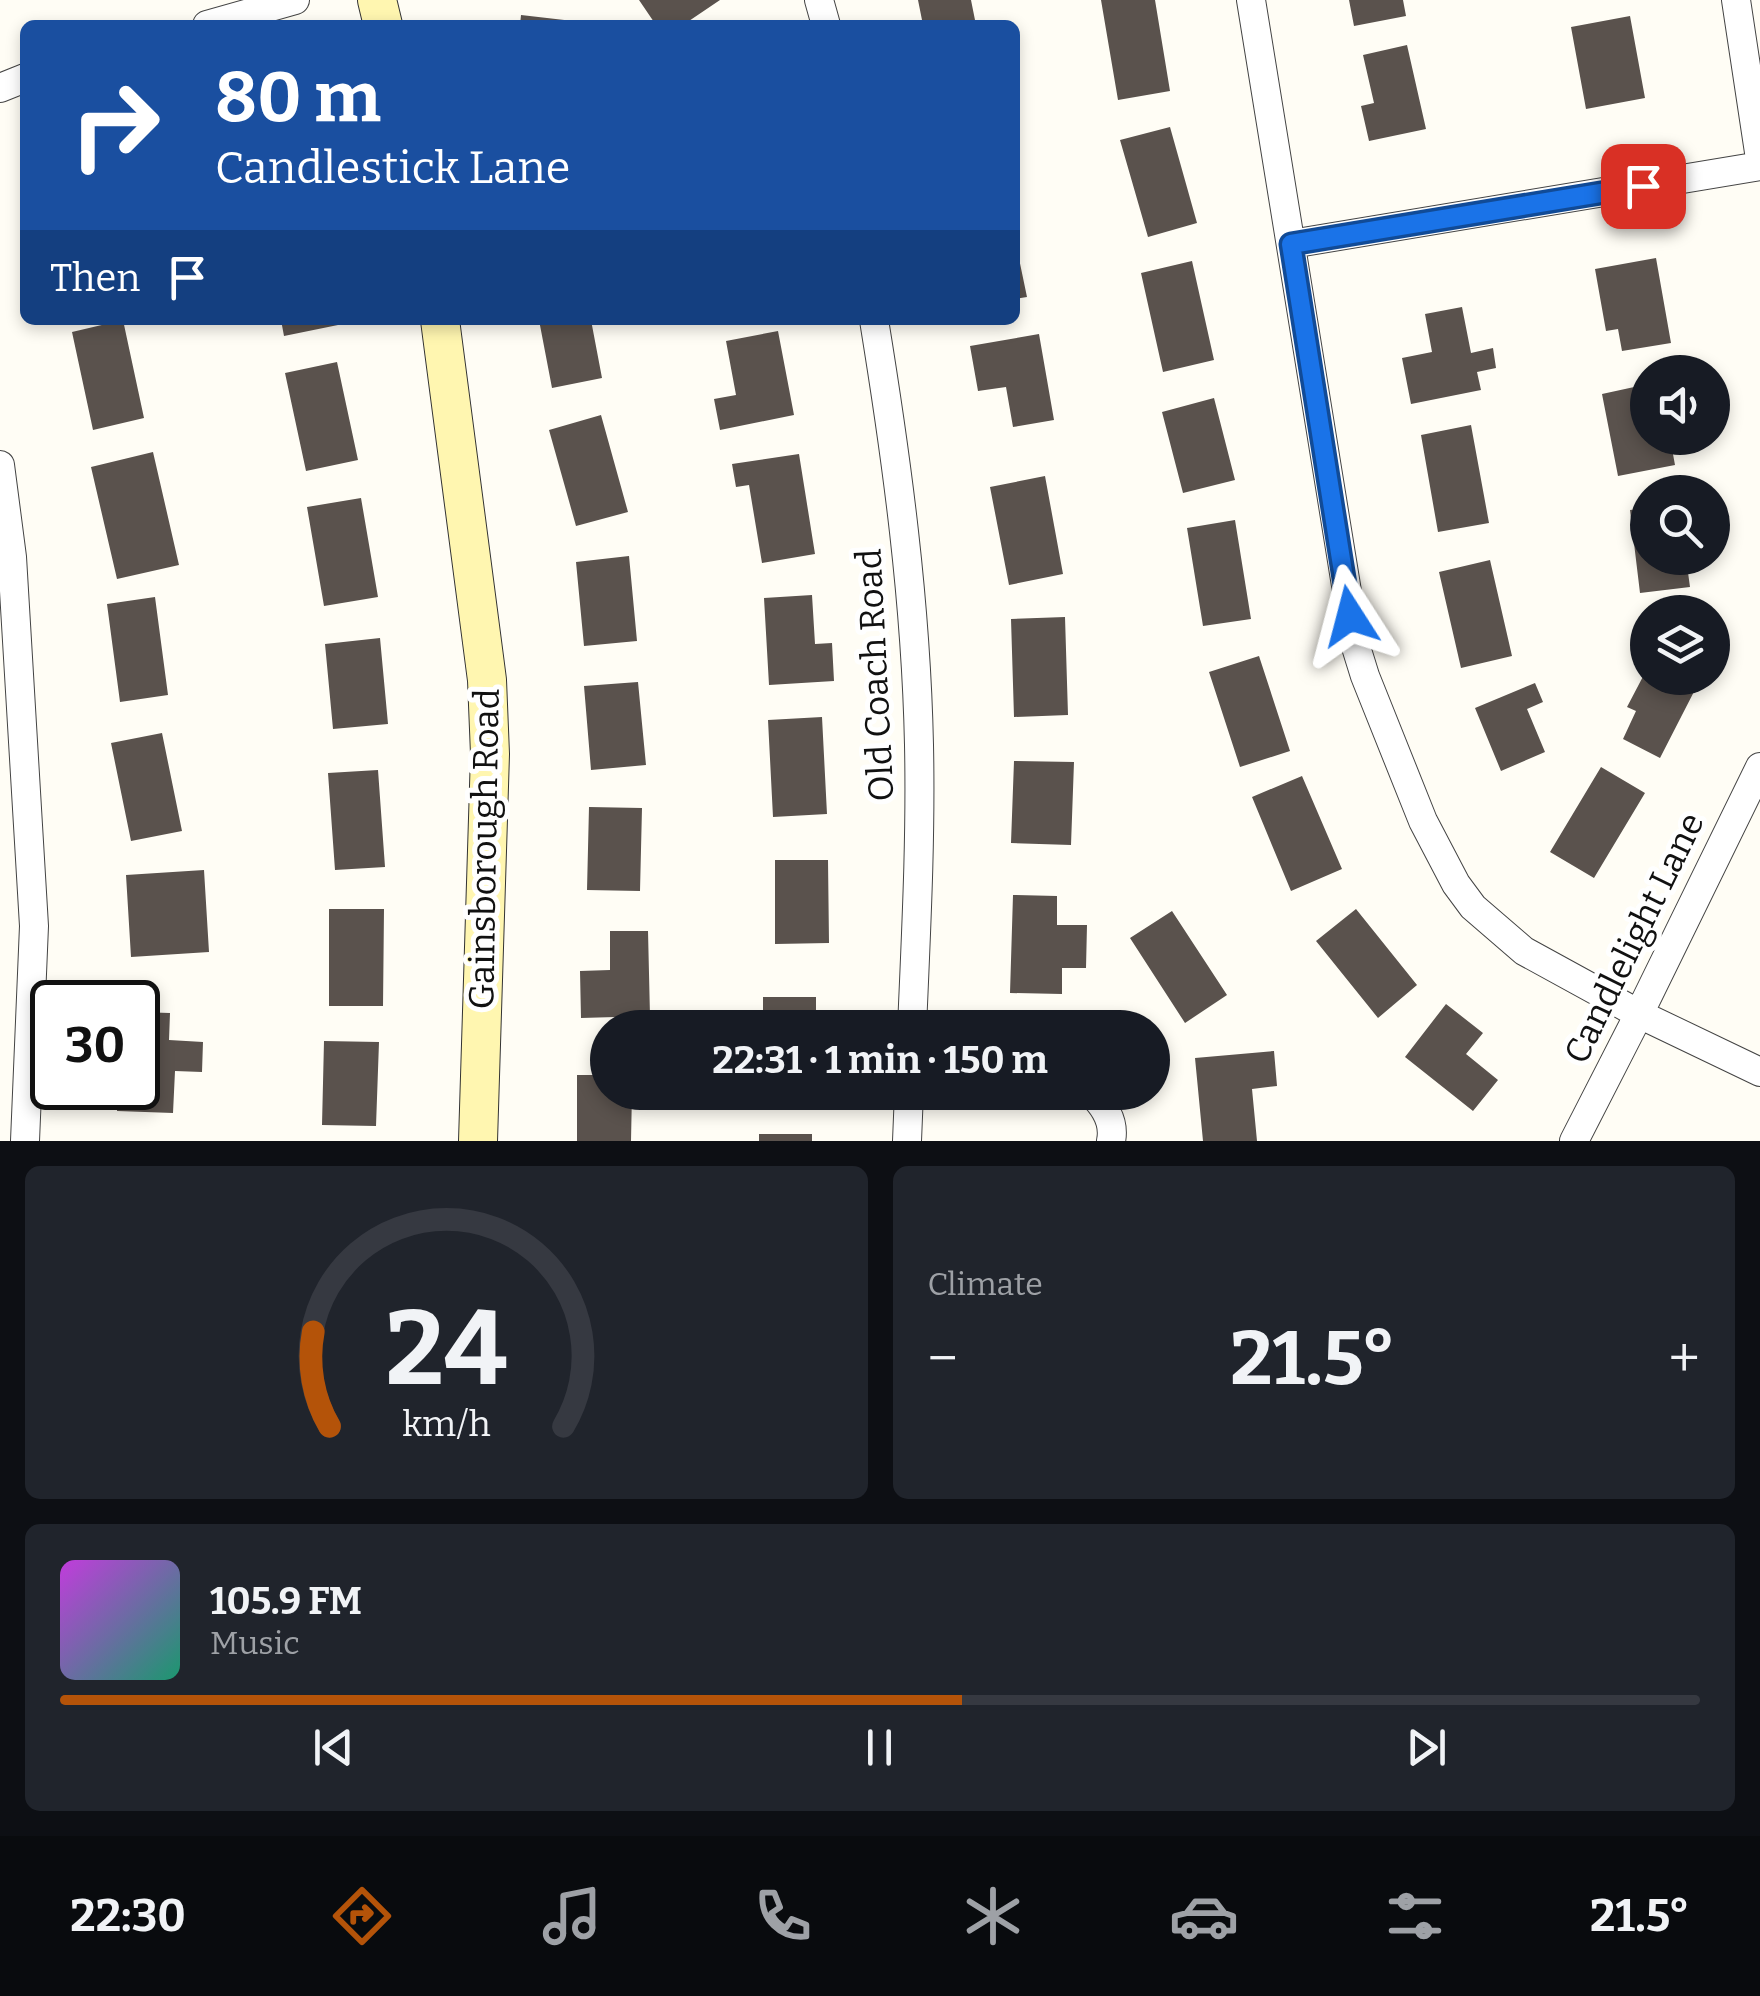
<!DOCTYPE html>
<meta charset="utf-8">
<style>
body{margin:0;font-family:Bitter,serif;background:#20242c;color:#f1f3f6;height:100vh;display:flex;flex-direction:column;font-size:38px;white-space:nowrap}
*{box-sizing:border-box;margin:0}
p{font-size:32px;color:#9ea1a6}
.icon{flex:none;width:55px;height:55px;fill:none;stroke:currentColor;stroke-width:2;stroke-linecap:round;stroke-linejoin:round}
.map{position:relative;height:1141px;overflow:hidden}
.panel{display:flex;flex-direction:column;gap:25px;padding:25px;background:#0d0f14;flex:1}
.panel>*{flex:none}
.hud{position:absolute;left:20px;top:20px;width:1000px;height:305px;border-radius:15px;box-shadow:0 5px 15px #0003;background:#1a4fa0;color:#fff;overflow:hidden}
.tools{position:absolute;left:1630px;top:355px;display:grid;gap:20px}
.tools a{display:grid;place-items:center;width:100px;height:100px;border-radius:50%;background:#171b24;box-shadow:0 5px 15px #0003;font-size:50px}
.speed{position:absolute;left:30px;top:980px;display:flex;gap:20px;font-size:50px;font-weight:700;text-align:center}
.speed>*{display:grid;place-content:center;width:130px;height:130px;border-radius:50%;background:#171b24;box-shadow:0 5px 15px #0003;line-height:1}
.speed .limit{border:5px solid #111;border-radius:15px;background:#fff;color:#111}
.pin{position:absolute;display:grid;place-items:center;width:85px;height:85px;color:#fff;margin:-42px;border-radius:20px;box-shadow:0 5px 15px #0006}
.me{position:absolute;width:110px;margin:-55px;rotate:351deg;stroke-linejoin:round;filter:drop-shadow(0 0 8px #0008)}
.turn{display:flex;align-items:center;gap:35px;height:210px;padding:0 30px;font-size:45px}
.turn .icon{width:130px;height:130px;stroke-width:2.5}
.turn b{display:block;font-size:70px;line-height:85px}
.then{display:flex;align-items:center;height:95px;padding:0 30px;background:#0003;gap:20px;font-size:38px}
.big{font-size:75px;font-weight:700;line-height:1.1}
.panel .widget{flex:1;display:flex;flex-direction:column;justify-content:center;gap:15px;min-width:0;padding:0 35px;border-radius:15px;background:#20242c}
.panel .dial{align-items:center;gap:0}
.dial svg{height:260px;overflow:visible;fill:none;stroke:#363941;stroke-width:7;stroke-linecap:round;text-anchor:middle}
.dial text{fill:#f1f3f6;stroke:none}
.song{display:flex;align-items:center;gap:30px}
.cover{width:120px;height:120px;border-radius:15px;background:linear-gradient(135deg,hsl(290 70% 55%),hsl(160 70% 35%))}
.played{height:10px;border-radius:5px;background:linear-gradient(90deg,#b45309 55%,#363941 55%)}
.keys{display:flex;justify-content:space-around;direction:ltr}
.heat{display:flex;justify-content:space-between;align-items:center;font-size:55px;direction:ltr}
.panel .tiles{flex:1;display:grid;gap:25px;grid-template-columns:1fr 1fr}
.widget:last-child{grid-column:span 2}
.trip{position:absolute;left:590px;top:1010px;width:580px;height:100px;border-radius:50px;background:#171b24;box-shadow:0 5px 15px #0003;font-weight:700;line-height:100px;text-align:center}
.tab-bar{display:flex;height:160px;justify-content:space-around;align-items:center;background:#090b0e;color:#9ea1a6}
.tab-bar .icon{width:70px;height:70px}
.tab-bar .current{color:#b45309}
.tab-bar b{font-size:45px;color:#f1f3f6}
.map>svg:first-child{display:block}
.building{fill:#5a524d}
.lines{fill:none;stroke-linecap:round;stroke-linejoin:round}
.street-casing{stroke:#444;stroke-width:30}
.secondary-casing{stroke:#333;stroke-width:40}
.street{stroke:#fff;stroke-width:28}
.secondary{stroke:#fff6b0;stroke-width:38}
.route-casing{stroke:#114b97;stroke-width:25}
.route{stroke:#1a73e8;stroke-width:18}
.labels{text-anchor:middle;stroke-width:10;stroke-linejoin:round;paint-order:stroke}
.street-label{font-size:35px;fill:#111;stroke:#fff}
</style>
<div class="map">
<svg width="1760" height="1141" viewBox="0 0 1760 1141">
<rect width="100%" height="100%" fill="#fffdf5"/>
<path class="building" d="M639,0H720L683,25H656Z
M918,0H971L976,25H923Z
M1101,0H1155L1170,91L1118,100Z
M1349,0H1403L1406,16L1354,26Z
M521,15L573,21L572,25H520Z
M1630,16L1645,98L1586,109L1571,27Z
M1407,45L1426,129L1369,141L1361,106L1374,103L1363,55Z
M1170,127L1197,223L1148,237L1120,140Z
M1017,249L1027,297L1015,299V250Z
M1656,258L1671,343L1622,351L1618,329L1606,331L1595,269Z
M1192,261L1214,360L1163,372L1141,273Z
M1462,307L1471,353L1493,348L1496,368L1477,372L1481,390L1411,404L1402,358L1432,352L1425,314Z
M123,320L144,418L93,430L72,332Z
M281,320H337L338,325L284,336Z
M539,320H591L602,378L552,388Z
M778,331L794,415L720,430L714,399L736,395L726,341Z
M1039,334L1054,420L1013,427L1006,387L978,391L970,346Z
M337,362L358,460L306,471L285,373Z
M1648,384V438H1670L1675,465L1618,476L1602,394Z
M1214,398L1235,480L1183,493L1162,412Z
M601,415L628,512L576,526L549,430Z
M1471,425L1489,523L1438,532L1421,435Z
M153,452L179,565L117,579L91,467Z
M799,454L815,554L762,563L749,485L736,487L732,464Z
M1045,476L1063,574L1009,585L990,487Z
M361,498L378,597L324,606L307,507Z
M1648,508V558H1686L1690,587L1640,593L1630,510Z
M1235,520L1251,619L1203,626L1187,528Z
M629,556L637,641L584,646L576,562Z
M1490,560L1512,656L1461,668L1439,572Z
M812,595L815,644L832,643L834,681L769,685L764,598Z
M155,597L168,695L120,702L107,604Z
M1065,617L1068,715L1014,717L1011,619Z
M380,638L388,724L333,729L325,644Z
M1259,656L1290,751L1240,767L1209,672Z
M1648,667V678H1701L1660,758L1623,739L1636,711L1627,707Z
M638,682L646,765L591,770L584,686Z
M1535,683L1543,702L1527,709L1545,752L1501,771L1475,708Z
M822,717L827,814L773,817L768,720Z
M162,733L182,831L131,841L111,743Z
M1014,761L1074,762L1071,845L1011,843Z
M1601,767L1645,793L1594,878L1550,852Z
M378,770L385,867L335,870L328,773Z
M1302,776L1342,869L1291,891L1252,797Z
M589,807L642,808L640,891L587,890Z
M775,860H828L829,943L775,944Z
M204,870L209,952L131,957L126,875Z
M1013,895L1057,896V925H1087L1086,968H1062V994L1010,993Z
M329,909H384L383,1006H329Z
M1356,909L1417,985L1378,1018L1316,941Z
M1172,911L1227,995L1185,1023L1130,938Z
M610,931H648L650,1016L581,1018L580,971L610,970Z
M763,997H816V1028H763Z
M1446,1004L1483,1033L1466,1054L1498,1080L1473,1111L1405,1057Z
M138,1012L170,1013L169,1040L203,1042L202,1072L175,1071L173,1113L117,1111L118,1088H138Z
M324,1041L379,1042L376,1126L322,1125Z
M1274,1051L1277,1086L1252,1089L1257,1141H1203L1195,1058Z
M577,1075H608V1092H632L631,1141H577Z
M759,1134H812V1141H759Z"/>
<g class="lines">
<g class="street-casing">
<path id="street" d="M819,0L826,25
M1251,0L1356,647L1365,676L1423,821L1456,884L1473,907L1524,951L1639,1014L1760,1072
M1736,0L1760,159
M207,25L295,0
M0,88L25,78
M1291,244L1760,166
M874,320C897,461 916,602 919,745C921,839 916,933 912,1028
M0,465L12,557L34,926L25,1141
M1090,1092C1104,1105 1115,1122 1111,1141
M907,1141L909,1092
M1574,1141L1639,1014L1760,767"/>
</g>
<g class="secondary-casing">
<path id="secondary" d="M377,0L383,25
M440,320L487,680L490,754L478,1141"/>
</g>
<use href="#street" class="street"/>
<use href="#secondary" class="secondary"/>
</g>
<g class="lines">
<g class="route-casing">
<path id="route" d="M1350,616L1291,244L1643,186"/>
</g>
<use href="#route" class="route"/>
</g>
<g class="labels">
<g class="street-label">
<text transform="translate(875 675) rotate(-93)" y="12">Old Coach Road</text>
<text transform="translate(484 849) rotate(-89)" y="12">Gainsborough Road</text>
<text transform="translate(1634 938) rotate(-64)" y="12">Candlelight Lane</text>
</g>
</g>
</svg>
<div class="tools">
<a><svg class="icon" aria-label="sound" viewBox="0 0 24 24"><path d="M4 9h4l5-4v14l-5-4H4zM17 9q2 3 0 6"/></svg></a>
<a><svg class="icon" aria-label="search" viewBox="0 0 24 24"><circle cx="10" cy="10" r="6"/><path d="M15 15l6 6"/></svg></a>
<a><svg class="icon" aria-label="layers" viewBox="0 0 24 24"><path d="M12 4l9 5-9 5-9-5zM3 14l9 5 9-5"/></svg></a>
</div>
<div class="speed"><div class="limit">30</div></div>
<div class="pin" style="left:1643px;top:186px;background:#d93025"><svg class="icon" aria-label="arrive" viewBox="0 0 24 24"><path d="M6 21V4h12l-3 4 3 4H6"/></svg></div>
<svg class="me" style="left:1350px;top:616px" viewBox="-20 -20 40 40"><path d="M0-17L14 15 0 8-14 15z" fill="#1a73e8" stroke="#fff" stroke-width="4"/></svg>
<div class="trip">22:31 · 1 min · 150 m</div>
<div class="hud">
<div class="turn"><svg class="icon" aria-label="right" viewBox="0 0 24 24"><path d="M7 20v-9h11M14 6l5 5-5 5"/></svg><div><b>80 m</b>Candlestick Lane</div></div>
<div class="then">Then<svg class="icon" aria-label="arrive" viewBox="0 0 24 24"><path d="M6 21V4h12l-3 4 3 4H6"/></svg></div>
</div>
</div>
<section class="panel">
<div class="tiles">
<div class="widget dial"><svg viewBox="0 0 100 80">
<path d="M14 69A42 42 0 1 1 86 69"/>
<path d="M14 69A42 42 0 0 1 9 40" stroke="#b45309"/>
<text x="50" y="56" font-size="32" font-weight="700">24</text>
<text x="50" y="72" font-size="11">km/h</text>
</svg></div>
<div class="widget"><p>Climate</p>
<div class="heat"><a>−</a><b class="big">21.5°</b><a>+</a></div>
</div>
<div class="widget">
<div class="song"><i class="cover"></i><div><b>105.9 FM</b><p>Music</p></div></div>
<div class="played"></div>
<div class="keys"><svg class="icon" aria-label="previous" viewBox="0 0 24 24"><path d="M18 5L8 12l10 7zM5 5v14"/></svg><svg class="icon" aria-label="pause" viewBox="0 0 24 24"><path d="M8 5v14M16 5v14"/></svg><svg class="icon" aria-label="next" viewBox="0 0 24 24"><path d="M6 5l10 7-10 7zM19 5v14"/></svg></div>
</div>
</div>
</section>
<nav class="tab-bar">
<b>22:30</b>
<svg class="icon current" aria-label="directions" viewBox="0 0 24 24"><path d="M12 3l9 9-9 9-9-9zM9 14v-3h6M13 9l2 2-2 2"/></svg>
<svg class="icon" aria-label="music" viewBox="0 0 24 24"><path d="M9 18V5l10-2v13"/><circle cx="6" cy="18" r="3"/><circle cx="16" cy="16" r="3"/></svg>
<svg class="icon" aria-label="phone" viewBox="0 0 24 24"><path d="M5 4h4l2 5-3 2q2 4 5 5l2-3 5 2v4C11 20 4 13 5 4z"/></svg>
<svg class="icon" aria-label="climate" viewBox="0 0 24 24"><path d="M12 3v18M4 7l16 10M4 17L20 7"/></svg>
<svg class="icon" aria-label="car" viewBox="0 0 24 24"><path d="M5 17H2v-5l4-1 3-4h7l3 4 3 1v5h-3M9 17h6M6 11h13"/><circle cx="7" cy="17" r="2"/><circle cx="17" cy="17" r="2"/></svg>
<svg class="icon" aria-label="filters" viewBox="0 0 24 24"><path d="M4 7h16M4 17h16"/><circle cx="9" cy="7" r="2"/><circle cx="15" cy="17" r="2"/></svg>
<b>21.5°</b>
</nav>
